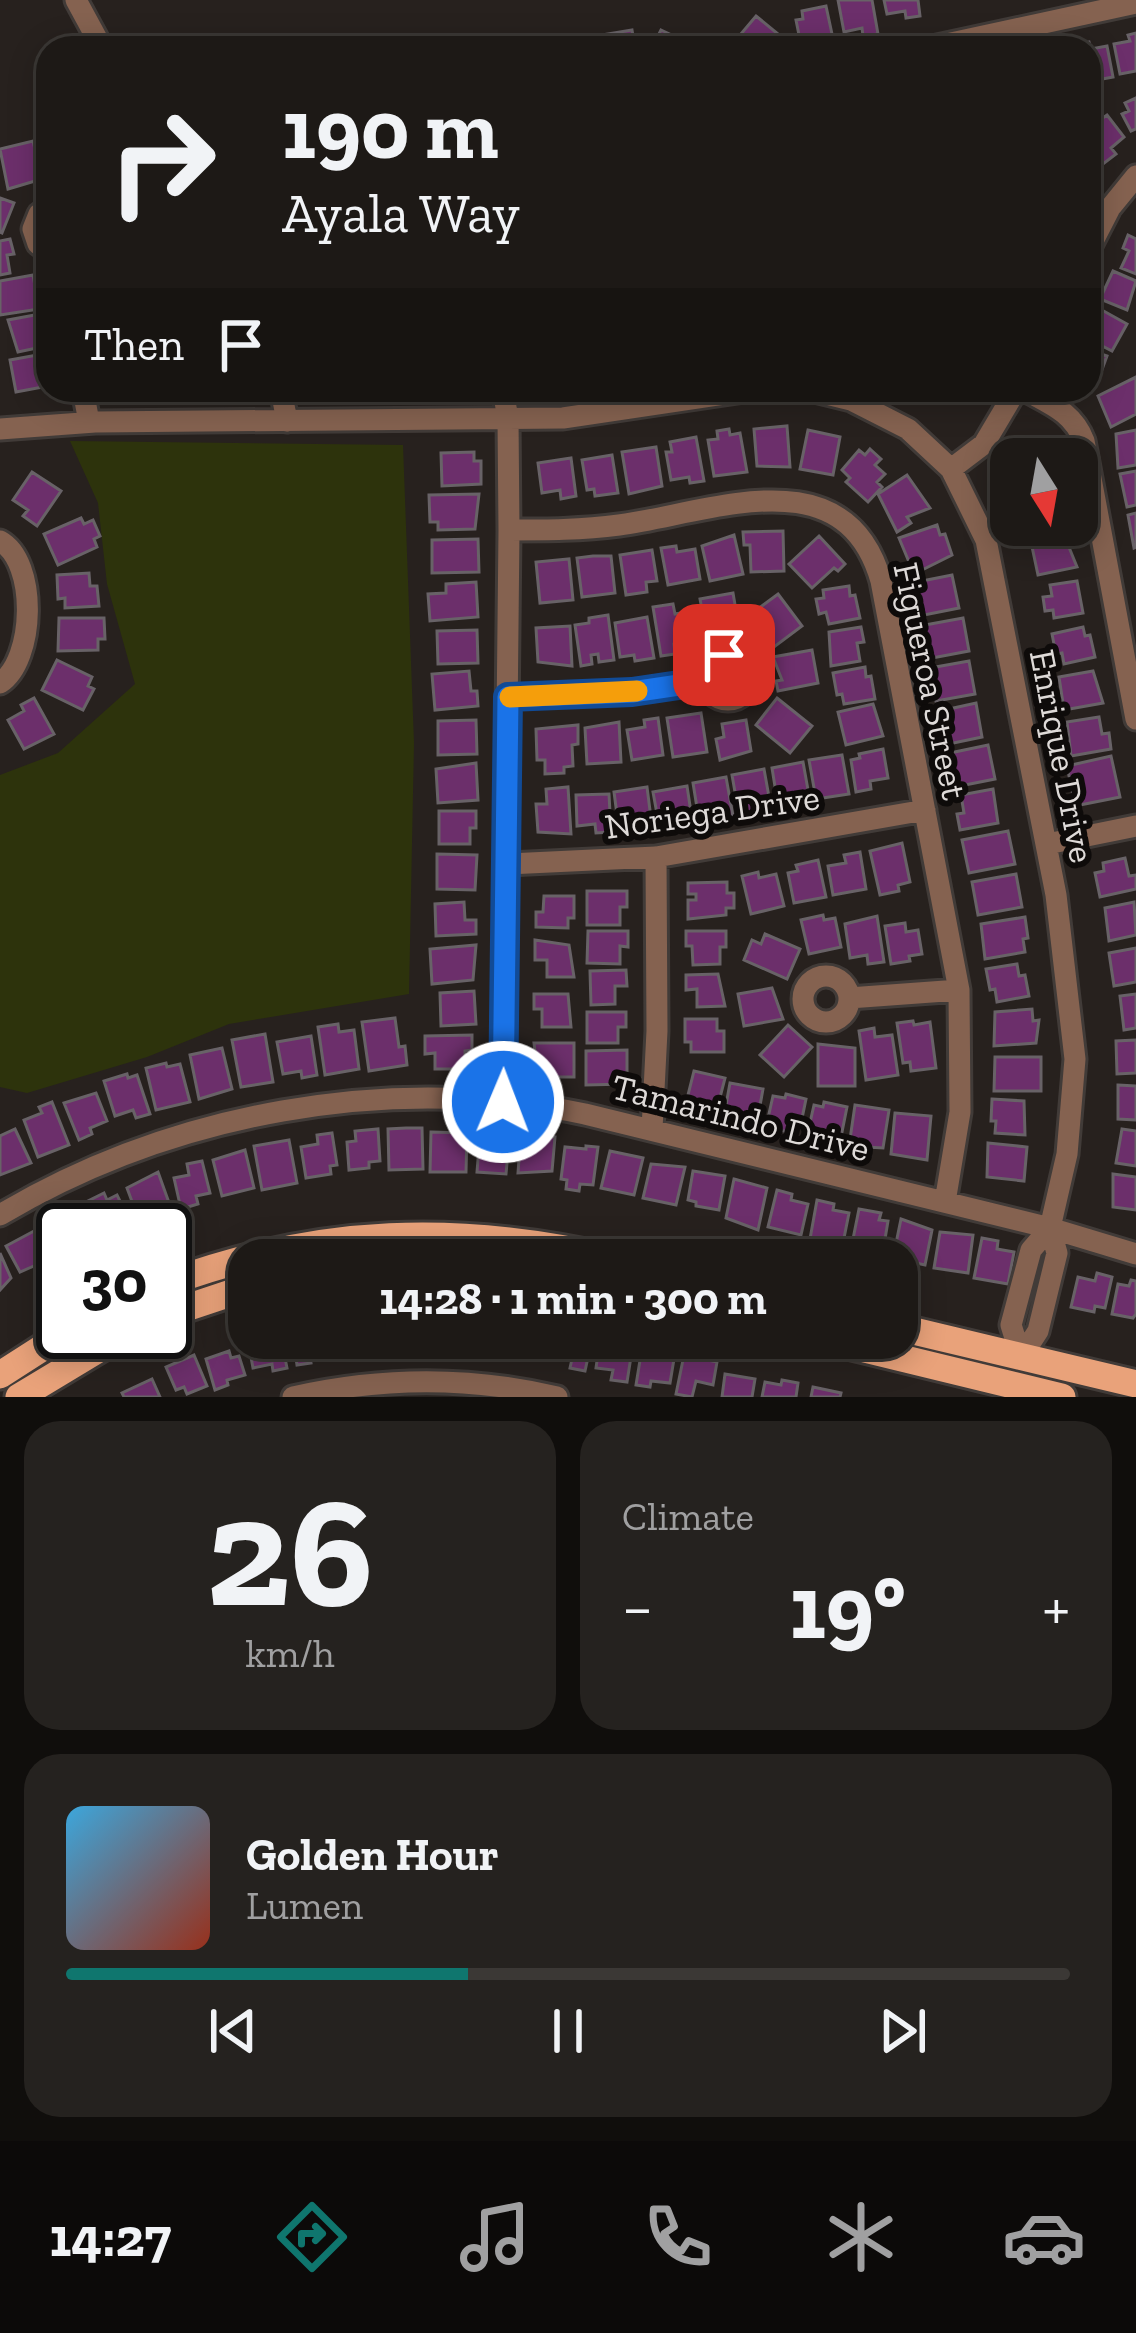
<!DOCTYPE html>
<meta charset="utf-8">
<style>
body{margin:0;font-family:"Zilla Slab",serif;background:#25221f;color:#f1f3f6;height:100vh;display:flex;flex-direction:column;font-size:45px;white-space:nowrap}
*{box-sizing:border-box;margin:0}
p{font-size:39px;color:#a0a0a1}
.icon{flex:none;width:66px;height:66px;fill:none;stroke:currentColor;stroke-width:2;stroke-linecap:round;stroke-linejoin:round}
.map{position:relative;height:1397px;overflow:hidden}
.panel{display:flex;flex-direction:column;gap:24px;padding:24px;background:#100e0c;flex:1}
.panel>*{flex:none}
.banner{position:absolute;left:36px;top:36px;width:1065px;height:366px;border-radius:36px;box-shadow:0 6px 30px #0003,0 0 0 3px #3b3835;background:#1d1916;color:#f1f3f6;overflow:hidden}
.needle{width:78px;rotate:169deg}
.fabs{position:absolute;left:990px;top:438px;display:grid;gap:24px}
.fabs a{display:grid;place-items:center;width:108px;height:108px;border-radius:24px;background:#1d1916;box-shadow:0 6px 30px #0003,0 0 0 3px #3b3835;font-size:60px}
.speed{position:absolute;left:36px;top:1203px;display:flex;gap:24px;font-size:60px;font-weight:700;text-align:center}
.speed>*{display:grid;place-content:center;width:156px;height:156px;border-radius:50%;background:#1d1916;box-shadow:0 6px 30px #0003,0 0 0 3px #3b3835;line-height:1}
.speed .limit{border:6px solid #111;border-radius:18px;background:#fff;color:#111}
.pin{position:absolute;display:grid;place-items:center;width:102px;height:102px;color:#fff;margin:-51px;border-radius:24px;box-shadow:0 6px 18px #0006}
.me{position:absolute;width:132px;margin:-66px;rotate:1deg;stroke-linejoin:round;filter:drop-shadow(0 0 9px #0008)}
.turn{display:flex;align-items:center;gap:42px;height:252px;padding:0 48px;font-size:54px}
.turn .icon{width:156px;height:156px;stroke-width:2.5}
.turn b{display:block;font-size:84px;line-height:102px}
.then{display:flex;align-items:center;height:114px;padding:0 48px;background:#0003;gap:24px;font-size:45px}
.big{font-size:90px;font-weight:700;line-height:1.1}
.panel .widget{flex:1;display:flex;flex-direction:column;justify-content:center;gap:18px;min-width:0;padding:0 42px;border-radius:36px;background:#25221f}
.panel .dial{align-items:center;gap:0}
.dial b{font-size:156px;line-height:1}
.song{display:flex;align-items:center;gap:36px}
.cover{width:144px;height:144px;border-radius:18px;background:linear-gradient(135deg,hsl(200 70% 55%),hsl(10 70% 35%))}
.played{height:12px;border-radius:6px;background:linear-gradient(90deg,#0f766e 40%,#3b3835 40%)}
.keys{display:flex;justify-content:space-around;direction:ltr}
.heat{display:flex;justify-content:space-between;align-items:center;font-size:66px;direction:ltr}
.panel .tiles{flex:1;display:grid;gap:24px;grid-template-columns:1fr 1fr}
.widget:last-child{grid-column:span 2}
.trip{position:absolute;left:228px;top:1239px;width:690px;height:120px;border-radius:36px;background:#1d1916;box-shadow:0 6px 30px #0003,0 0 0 3px #3b3835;font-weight:700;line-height:120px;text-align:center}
.tab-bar{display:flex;height:192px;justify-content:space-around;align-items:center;background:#0c0a09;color:#a0a0a1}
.tab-bar .icon{width:84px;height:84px}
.tab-bar .current{color:#0f766e}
.tab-bar b{font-size:54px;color:#f1f3f6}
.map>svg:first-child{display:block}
.green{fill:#2d330c}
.building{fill:#6c2f6b;stroke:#686267;stroke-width:3}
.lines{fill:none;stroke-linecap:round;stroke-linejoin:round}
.minor-casing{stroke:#413b38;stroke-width:27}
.major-casing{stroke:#413b38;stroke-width:33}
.minor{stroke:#856250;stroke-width:21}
.major{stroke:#e9a27a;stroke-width:27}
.route-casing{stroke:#114b97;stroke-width:30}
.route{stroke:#1a73e8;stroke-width:21}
.slow{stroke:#f59e0b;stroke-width:21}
.labels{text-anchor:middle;stroke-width:12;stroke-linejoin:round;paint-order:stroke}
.street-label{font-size:36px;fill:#dedad8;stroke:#0e0b0a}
</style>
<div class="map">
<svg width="1136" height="1397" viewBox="0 0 1136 1397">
<rect width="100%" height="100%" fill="#27211e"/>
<path class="green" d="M70,441L403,445L414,743L409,994L229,1024L147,1057L27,1093L0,1087V775L58,753L135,684L107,584L98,503Z"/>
<path class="building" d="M838,0H872L878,34L863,36L862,28L844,32Z
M884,0H918L920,16L906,18L905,11L887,14Z
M826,6L832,34L800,40L796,20L803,19L802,11Z
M756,16L778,34L767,48H744L735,41Z
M632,30L635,48H599L596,36Z
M661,30L691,44L689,48H652Z
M1136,33V71L1120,74L1114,44L1130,41L1128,35Z
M1089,42L1091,49L1107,46L1113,77L1097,80L1096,75L1089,76V48H1075V45Z
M1136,98V129L1131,131L1122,114L1129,111L1125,103Z
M1107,115L1124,137L1111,148L1116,154L1103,164L1089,146V135L1094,130L1091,126Z
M33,141L42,179L8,189L0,149Z
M0,198L14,203L2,233L0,232Z
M1128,235L1136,239V274L1121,268L1129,251L1123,248Z
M10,239L14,254L7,255L10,273L0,275V241Z
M1113,271L1136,281L1127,310L1100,299Z
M33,275L39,309L0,315V281Z
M1100,309L1127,324L1112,351L1089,339V323L1092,324Z
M40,314L46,346L18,352L8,320Z
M1089,350L1107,356L1096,386L1089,383Z
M48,353V386L16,392L10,360Z
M1136,377V414L1111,427L1098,396Z
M787,426L790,467L757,466L754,429Z
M729,429L730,435L740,433L747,472L714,476L708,440L718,439L717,431Z
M808,430L840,437L833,475L800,469Z
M1136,430V465L1118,468L1116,434Z
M696,437L704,481L690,483L689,477L671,480L666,452H672L670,442Z
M1030,443L1036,451L1044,446L1053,459H1011V463L1008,458Z
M656,447L662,486L629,494L622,452Z
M870,449L881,459L875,465L885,474L877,482L882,487L868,502L846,482L850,478L842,470L859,450L865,455Z
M474,452V461H481V484L442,486L441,453Z
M612,455L618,493L595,496L594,489L587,490L582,460Z
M571,458L576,496L561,499L560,490L542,493L538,463Z
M1136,471V505L1127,507L1120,474Z
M32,472L61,491L37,526L23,516L28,510L13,500Z
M907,475L930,508L907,517L911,523L897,532L878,494Z
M479,494L475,529L438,530V522H430L429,495Z
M1136,513V547L1134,548L1128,515Z
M81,518L84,524L93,520L100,536L94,539L97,547L58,565L44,534Z
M937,525L940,535L945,534L952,555L914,574L899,538Z
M783,531L784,571L751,572L750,545H744L743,532Z
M734,535L743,574L710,581L702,546Z
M1064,535L1077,567L1038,575L1031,542Z
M819,536L845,564L838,571L834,568L812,588L789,564Z
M478,539L479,572L432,573V540Z
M676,546L677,552L695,549L700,579L668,585L661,548Z
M652,550L657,581L646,582L647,592L626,595L620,555Z
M593,556H611L615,593L582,597L577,558Z
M569,559L573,600L540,603L536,562Z
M89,573L90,586H97L99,606L65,608V598L58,599L57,575Z
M952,575L959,608L919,616L912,583Z
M1077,581L1083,613L1054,618L1053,610L1045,611L1043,597L1052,596L1050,585Z
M476,582L478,617L430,621L428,594L446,593V584Z
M849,586L850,596L855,595L860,618L829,624L826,612L819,614L816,599L824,598L823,590Z
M733,593L739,628L725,631L723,623L705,626L700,599Z
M778,594L802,626L770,650L750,623L763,614L759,608Z
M673,604L675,614L687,612L694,651L682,653L680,643L674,644L675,654L661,656L653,607Z
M608,615L614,660L599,662L598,654L591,655L592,664L581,666L575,625L589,623V618Z
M647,617L654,658L635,661L634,655L620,657L615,623Z
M59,618H104L105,639H98V650L58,651Z
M963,618L969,651L927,659L925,625Z
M570,626L572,666L538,662L536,628Z
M861,627L864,642L857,643L860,661L831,666L829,632Z
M1083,627L1085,636L1090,635L1095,657L1064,664L1062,653L1056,654L1052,634Z
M477,630L478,663L438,664L437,631Z
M812,650L818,683L778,691L776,681L782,680L773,657Z
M57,660L92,677L88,686L94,689L83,710L42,690Z
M969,661L975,694L936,701L930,668Z
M865,667L866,677L871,676L875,699L844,704L842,694L837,695L833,673Z
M469,671L471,691H477L478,706L435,710L432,674Z
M1093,671L1103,703L1064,710L1059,677Z
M34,698L54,734L24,749L8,720L24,711L21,705Z
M777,698L812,726L790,753L756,725Z
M976,703L982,737L944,745L940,711Z
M873,704L883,736L846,745L838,712Z
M701,713L707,752L673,757L667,718Z
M1099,717L1102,734L1109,733L1111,749L1071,756L1067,722Z
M658,718L663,755L632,760L627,730L645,727L644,720Z
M476,720L477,754L438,755V721Z
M746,720L751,751L720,760L716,739L724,737L722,724Z
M619,722L621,762L587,764L585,728Z
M578,725V744L572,745L573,766L564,767V773L545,774V760H537L536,729Z
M988,745L995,779L955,787L950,753Z
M883,749L888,778L870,781L871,789L856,792L851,760L860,758L859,754Z
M842,755L849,794L816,799L809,760Z
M1111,756L1120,797L1075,806L1067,766Z
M803,762L810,801L795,804L794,796L777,799L772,768Z
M476,763L478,800L438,803L436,769Z
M764,769L771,808L739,815L732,775Z
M726,777L733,816L699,820L693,783Z
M687,786L692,819L659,825L653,792Z
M568,787L571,834L538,832L536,804H547L546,789Z
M647,787L652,826L619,830L614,792Z
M993,789L998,823L960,830L957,814L964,813L961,795Z
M609,794L611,832L596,833L595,824L577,826L576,795Z
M439,811H476V828H470V844H439Z
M1008,831L1015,864L969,873L962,840Z
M902,843L910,882L898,885L899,891L880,895L870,851Z
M860,852L866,889L833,895L828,866L846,863L844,855Z
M437,854L477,855L475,890L437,889Z
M1125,858L1129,876L1136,875V889L1100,897L1095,873L1104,871L1103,863Z
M818,860L826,897L794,903L788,873L798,871L796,865Z
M758,872L759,878L776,874L784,906L751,914L742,876Z
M1016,874L1022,907L978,915L972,882Z
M727,882V893H734V908H726V915L688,919V900H696V894H688V883Z
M587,891H627V907H620V925H587Z
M544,896H574V918H568V928L536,927V912H543Z
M464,902L465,920H476V934L436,936L435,904Z
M1134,902L1136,935L1109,941L1105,908Z
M823,915L824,920L835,918L841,947L809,954L801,920Z
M877,916L884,962L868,964L867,955L850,958L845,924Z
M1025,917L1028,938L1023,939L1025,952L985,959L981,924Z
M905,923L906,932L918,930L922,954L909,956L910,961L891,964L885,926Z
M588,931H628V947L620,946V964L587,963Z
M686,931H726V947H720V964L693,965L692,946H686Z
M765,934L800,949L787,979L744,960L752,940L761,944Z
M535,940L569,945L574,977H547V960H535Z
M476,945L473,980L432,984L430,949Z
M1136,948V982L1114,986L1109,953Z
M1017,964L1019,976L1025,975L1029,996L997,1002L995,989L990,990L986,969Z
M626,970L627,986H615V1004L591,1005L590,971Z
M718,974L725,1006L697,1007V989L686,990V975Z
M772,988L783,1019L744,1026L738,994Z
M474,991L476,1024L441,1026L440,993Z
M534,994H568L571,1027H542V1009H534Z
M1136,994V1028L1124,1030L1120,996Z
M1032,1009L1033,1021L1039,1020L1036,1043L994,1046L995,1012Z
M587,1012H626V1027H618V1043H587Z
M395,1018L399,1047L405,1046L407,1065L369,1071L362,1022Z
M685,1019H717V1031H724V1052H691V1042H685Z
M913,1021L914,1025L930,1022L936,1068L911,1071L910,1062L903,1063L897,1023Z
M338,1024L339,1032L354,1030L359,1069L325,1075L318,1027Z
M788,1025L812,1047L784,1077L760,1055Z
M874,1028L875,1037L892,1035L898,1075L866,1080L859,1031Z
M265,1034L273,1082L241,1087L232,1040Z
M472,1035V1050L465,1051V1069H435V1053L425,1054V1036Z
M311,1036L317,1075L302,1078L301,1071L283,1074L277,1042Z
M1136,1040V1073L1117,1074L1116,1041Z
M534,1043H574V1077H538Z
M818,1044L855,1048V1086H818Z
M222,1048L232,1089L199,1099L190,1055Z
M627,1050V1084L586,1085V1051Z
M995,1057H1041V1091H994Z
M166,1063L167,1067L180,1064L190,1102L156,1110L146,1068Z
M694,1071L725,1078L716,1113L695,1108L696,1102L687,1099Z
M127,1074L128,1078L137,1075L150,1114L136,1118L133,1110L115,1116L104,1081Z
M730,1083L763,1089L757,1122L724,1116Z
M1118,1085L1136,1086V1120L1118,1119Z
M96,1093L107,1121L90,1128L92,1134L79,1140L64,1103Z
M786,1094L806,1099L800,1128L790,1125L788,1132L766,1127L773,1096L785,1098Z
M992,1099L1024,1101L1025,1135L995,1133L996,1121H991Z
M52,1102L69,1145L38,1157L24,1120L42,1113L39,1107Z
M824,1102L847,1107L841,1137L830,1135L829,1141L807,1136L814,1105L823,1107Z
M855,1105L889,1110L883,1148L849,1146Z
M895,1113L931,1116L927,1160L891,1154Z
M406,1128H422L423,1169L389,1170L388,1129Z
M15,1129L31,1163L0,1175V1136Z
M378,1129L380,1161L369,1162V1168L349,1170L347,1142L356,1141L355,1131Z
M1122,1129L1136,1131V1166L1116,1163Z
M431,1132L467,1133L466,1172H430Z
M332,1133L337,1165L330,1166L331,1174L306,1178L301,1147L318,1144L317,1135Z
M480,1134L500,1135L499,1141L509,1142L506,1174L477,1172Z
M540,1136L555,1137L552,1171L518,1173L520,1146L539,1148Z
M289,1140L297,1183L262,1190L254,1146Z
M988,1143L1027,1147L1024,1181L987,1177Z
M586,1146L598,1147L593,1185L580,1184L579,1191L566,1189L567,1180L561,1179L565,1147L586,1149Z
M245,1150L254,1188L222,1196L213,1160Z
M610,1151L643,1158L634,1195L601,1188Z
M202,1161L210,1193L196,1196L198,1204L181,1209L174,1178L189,1175L187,1164Z
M651,1164L685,1167L676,1205L643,1198Z
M693,1171L725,1176L719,1210L696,1206V1202L688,1200Z
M158,1172L172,1211L140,1223L127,1188Z
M1113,1174L1136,1177V1210L1113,1207Z
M734,1179L767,1188L758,1230L726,1218Z
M777,1190L792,1194L791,1200L808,1204L801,1235L768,1227Z
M104,1193L107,1200L117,1195L130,1221L111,1230L109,1225L97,1230L84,1203Z
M817,1200L834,1204L833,1210L849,1213L843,1243L810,1239Z
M75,1208L86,1230H63V1248L59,1250L46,1222Z
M859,1209L881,1213L879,1220L888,1221L883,1251L862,1248L864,1241L853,1239Z
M901,1219L932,1230L925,1265L893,1258Z
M36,1230L52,1258L20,1272L6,1246Z
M940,1232L973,1235L968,1273L934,1268Z
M982,1238L998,1241L997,1249L1014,1252L1008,1284L974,1278Z
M0,1253L11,1278L0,1290Z
M1097,1273L1112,1277L1105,1308L1095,1306L1094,1312L1071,1307L1078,1277L1095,1281Z
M1131,1280L1136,1281V1314L1133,1318L1112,1314L1118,1284L1129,1286Z
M264,1338H281L287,1368L273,1371L272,1364L253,1368L248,1341Z
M293,1338H326L329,1354L310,1357L311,1363L297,1365Z
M338,1338H371L373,1353L358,1355L357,1347L340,1350Z
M382,1338H415L416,1350L400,1353L399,1343L382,1345Z
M425,1338H457V1352L443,1351V1343H425Z
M511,1338L547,1339L544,1359L509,1355Z
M558,1338L592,1339L585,1371L570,1368L572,1359L554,1355Z
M600,1339L633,1344L627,1382L611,1380L613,1370L596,1368Z
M642,1348L675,1353L670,1383L651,1381L650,1387L636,1385Z
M229,1351L231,1358L239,1356L245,1375L227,1380L228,1385L215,1390L206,1359Z
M194,1355L207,1386L187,1394L184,1387L176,1390L166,1367Z
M684,1355L717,1362L713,1385L696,1381L692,1397L676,1394Z
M725,1374L755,1379L752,1397H722Z
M152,1379L160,1397H124L122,1393Z
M782,1380L798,1383L796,1397H762L765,1382L781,1385Z
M813,1387L841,1393L840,1397H811Z"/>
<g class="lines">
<g class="minor-casing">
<path id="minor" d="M76,0L102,48
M928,48L1136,3
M48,209L39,214L33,229L38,244L48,251
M1089,249L1110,208L1136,176
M83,390L89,422
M281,390L287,421
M810,390L851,400L908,429L951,469L986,540L1056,895L1075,1059L1067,1154L1050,1228L1057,1253L1038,1331L1021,1357
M1025,390C1050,404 1073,412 1084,441L1136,719
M0,429L95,422L563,418L751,390
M951,469L984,444L1016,390
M509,530C545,530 582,530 619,525C710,513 845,454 881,581L959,990L960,1112L945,1202
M0,541C38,562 35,660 0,683
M705 677a23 23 0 1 1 46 0a23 23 0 1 1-46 0Z
M508,697L631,692L706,681
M1047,844L1136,826
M506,864L656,857L925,810
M803 999a23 23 0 1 1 46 0a23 23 0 1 1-46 0Z
M849,998L959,990
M503,1102L509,530L508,419L503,390
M652,1129L657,1031L656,857
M0,1215C172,1113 388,1073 585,1114L1050,1228L1136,1254
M1021,1357L1011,1325L1031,1250L1050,1228
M293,1397C382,1377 468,1376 557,1397"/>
</g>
<g class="major-casing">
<path id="major" d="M165,1284C318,1227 460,1223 618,1260
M165,1315L249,1287
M897,1327L1136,1384
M819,1338L1062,1397
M0,1375L67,1332
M19,1397L127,1332"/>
</g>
<use href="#minor" class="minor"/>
<use href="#major" class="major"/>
</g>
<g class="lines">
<g class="route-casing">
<path id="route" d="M503,1102L508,697L632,692L706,681L712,661L724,655"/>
</g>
<use href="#route" class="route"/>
<path class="slow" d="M510,697L637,691"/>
</g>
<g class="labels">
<g class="street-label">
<text transform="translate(931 681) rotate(78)" y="13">Figueroa Street</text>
<text transform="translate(1063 756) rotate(79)" y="13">Enrique Drive</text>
<text transform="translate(712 811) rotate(-8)" y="13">Noriega Drive</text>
<text transform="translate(741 1117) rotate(14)" y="13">Tamarindo Drive</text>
</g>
</g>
</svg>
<div class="fabs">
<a><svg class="needle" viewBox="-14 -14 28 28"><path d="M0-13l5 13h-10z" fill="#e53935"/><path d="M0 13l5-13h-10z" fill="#a0a0a1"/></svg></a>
</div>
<div class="speed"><div class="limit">30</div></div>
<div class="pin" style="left:724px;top:655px;background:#d93025"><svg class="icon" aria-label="arrive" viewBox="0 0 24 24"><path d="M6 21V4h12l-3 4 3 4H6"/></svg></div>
<svg class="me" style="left:503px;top:1102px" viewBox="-20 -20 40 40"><circle r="17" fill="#1a73e8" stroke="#fff" stroke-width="3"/><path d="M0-11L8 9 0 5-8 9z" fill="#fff"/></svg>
<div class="trip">14:28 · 1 min · 300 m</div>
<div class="banner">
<div class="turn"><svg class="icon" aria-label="right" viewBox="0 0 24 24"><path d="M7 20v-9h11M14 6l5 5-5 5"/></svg><div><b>190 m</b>Ayala Way</div></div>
<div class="then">Then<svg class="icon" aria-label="arrive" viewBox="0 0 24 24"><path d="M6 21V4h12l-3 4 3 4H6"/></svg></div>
</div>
</div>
<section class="panel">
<div class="tiles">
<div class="widget dial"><b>26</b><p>km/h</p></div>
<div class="widget"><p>Climate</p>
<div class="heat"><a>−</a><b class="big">19°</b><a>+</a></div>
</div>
<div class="widget">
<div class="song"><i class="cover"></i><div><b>Golden Hour</b><p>Lumen</p></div></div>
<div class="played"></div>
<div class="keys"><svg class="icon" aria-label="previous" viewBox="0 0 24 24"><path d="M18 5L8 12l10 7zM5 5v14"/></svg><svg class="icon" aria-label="pause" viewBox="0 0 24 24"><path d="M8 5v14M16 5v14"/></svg><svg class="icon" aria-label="next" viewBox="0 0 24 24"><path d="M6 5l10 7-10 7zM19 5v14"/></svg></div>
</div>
</div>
</section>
<nav class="tab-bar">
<b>14:27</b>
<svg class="icon current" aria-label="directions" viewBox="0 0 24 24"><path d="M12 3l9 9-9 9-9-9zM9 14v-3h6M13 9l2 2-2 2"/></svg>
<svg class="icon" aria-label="music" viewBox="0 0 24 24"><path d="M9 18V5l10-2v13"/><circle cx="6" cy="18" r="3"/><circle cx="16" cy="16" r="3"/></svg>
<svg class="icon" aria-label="phone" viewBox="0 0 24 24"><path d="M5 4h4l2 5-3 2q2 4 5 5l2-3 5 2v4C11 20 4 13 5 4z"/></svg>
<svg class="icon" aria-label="climate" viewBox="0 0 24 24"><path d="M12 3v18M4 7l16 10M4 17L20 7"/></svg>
<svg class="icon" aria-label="car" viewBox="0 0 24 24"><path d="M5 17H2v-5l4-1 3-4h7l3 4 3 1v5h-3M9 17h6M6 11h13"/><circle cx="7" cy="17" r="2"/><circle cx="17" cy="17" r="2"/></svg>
</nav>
